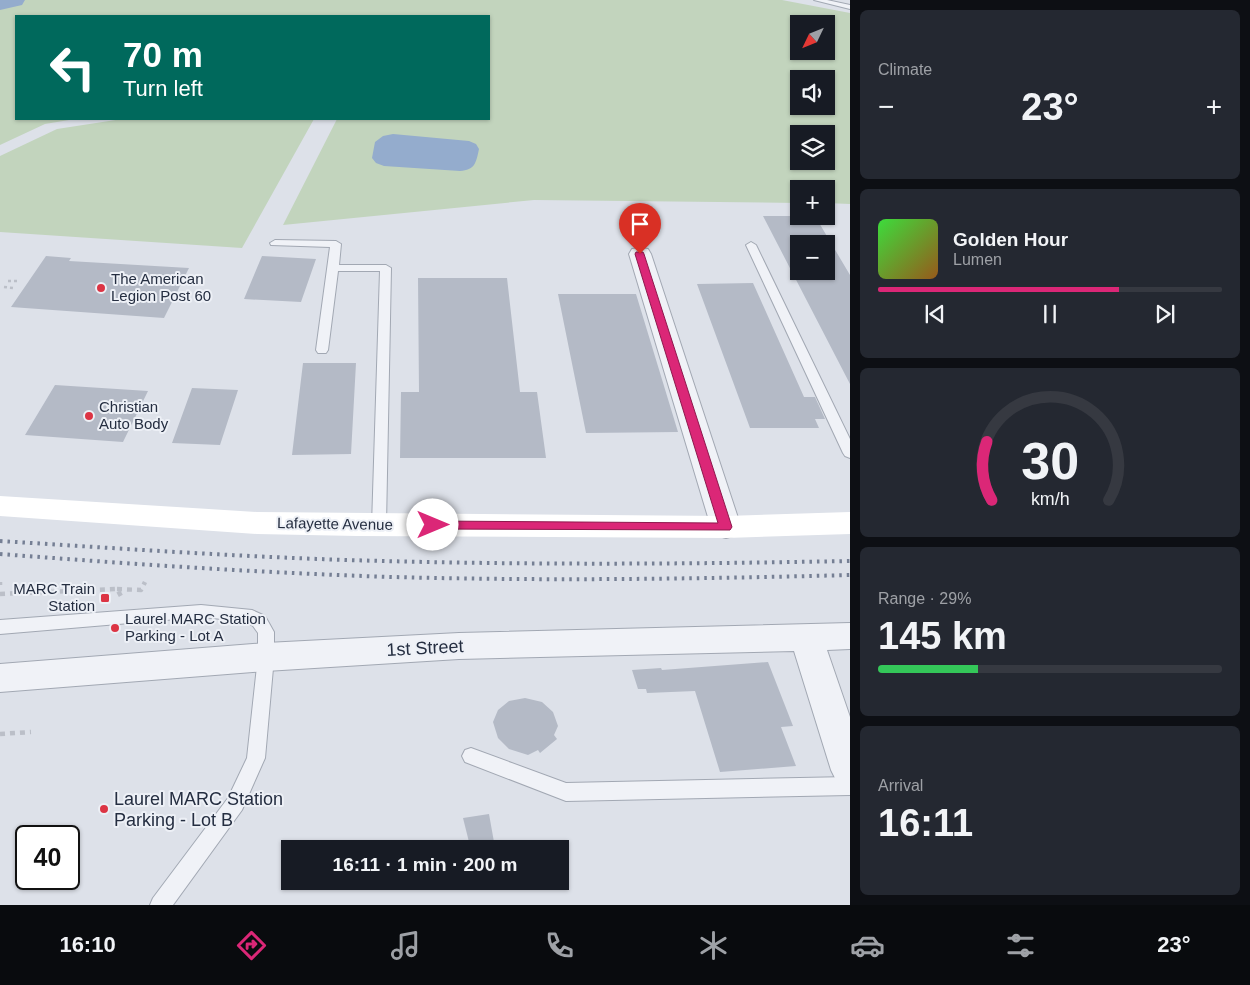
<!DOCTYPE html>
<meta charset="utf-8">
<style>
body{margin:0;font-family:Arial,sans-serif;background:#242831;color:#f1f3f6;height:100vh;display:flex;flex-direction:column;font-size:19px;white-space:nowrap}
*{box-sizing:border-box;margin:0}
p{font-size:16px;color:#9ea1a6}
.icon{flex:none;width:28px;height:28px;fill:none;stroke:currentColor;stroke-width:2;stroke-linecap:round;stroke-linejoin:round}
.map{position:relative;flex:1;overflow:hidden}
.panel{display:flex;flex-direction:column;gap:10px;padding:10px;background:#0d0f14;width:400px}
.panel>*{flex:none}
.top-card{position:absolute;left:15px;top:15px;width:475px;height:105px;border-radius:0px;box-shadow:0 1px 4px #0004;background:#00695c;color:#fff;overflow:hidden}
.needle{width:32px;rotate:227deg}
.buttons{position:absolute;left:790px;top:15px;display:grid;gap:10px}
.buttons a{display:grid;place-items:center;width:45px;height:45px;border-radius:0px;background:#171b24;box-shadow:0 1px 4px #0004;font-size:25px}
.speed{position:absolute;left:15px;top:825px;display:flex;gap:10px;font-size:25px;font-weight:700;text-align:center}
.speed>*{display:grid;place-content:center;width:65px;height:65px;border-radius:50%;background:#171b24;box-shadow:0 1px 4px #0004;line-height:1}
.speed .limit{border:2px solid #111;border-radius:8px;background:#fff;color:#111}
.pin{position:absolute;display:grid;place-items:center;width:42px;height:42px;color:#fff;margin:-51px -21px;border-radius:50% 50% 50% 0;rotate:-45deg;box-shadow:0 0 5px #0007}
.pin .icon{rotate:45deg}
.me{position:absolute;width:55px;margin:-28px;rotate:90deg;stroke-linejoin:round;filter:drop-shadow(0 0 4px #0008)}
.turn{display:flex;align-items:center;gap:18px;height:105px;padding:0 25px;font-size:22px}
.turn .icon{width:65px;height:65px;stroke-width:2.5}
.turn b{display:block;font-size:35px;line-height:42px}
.big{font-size:38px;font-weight:700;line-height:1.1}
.panel .card{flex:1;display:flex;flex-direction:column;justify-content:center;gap:8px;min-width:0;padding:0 18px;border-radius:8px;background:#242831}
.panel .dial{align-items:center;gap:0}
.dial svg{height:130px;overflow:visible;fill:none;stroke:#363941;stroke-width:7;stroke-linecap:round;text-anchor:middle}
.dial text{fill:#f1f3f6;stroke:none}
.song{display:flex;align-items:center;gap:15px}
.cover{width:60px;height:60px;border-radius:8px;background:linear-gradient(135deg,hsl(120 70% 55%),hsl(30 70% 35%))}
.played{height:5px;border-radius:2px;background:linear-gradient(90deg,#db2777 70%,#363941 70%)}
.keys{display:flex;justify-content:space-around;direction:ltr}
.heat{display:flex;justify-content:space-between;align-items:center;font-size:28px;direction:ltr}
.charge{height:8px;border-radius:4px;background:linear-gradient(90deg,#34c759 29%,#363941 0)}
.trip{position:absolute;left:281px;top:840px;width:288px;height:50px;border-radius:0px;background:#171b24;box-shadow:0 1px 4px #0004;font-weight:700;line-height:50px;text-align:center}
.tabs{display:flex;height:80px;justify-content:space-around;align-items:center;background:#090b0e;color:#9ea1a6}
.tabs .icon{width:35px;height:35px}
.tabs .current{color:#db2777}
.tabs b{font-size:22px;color:#f1f3f6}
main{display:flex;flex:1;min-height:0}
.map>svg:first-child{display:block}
.green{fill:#c2d4bd;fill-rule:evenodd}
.water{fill:#94accd}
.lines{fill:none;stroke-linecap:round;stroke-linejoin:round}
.river{fill:#94accd;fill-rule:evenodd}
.building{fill:#b4bac6;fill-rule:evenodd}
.lane-casing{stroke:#a2a8b3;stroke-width:2}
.street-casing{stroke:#a2a8b3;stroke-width:2}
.path-far1{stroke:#bbbfc8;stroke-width:2.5;stroke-dasharray:3 3;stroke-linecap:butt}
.path{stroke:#bbbfc8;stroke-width:4.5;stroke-dasharray:5 5;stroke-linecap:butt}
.lane{fill:#f0f2f7;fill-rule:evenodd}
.street{fill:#f0f2f7;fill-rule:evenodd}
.secondary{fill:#fff;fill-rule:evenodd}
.rail{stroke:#757f94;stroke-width:4;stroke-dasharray:2.5 5;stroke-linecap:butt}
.route{fill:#db2777;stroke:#8e194d}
.poi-dot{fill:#dc3444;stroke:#edf0f6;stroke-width:2}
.labels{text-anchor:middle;stroke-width:4;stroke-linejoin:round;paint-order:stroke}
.poi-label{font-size:15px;fill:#252e41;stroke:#edf0f6;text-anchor:start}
.street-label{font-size:15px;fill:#252e41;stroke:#edf0f6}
.near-street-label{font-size:18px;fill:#252e41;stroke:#edf0f6}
.near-poi-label{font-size:18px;fill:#252e41;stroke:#edf0f6;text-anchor:start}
</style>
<main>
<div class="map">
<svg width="850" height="905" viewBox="0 0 850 905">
<rect width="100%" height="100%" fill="#dde1e9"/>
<path class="green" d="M0,0H782L850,13V204L826,203V189H799V203L534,200L283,225L337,119H489V16H16V119H75L45,124L0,145ZM799,24H826V51H799ZM799,79H826V106H799ZM799,134H826V161H799Z
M122,119H314L242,248L0,232V156L57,129Z"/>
<path class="water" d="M393,134L469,141L476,144L479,149C476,163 475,170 460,171L384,166L376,163L372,158L375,142L383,136Z"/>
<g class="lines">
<path class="river" d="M0,0H25L22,5L0,10Z"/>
</g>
<path class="building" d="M763,216H815L850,275V384ZM799,244H826V271H799Z
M46,256L71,258L69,261L189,268L164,318L11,307Z
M262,256L316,259L301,302L244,299Z
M418,278H507L520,392H537L546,458H400L401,392H419Z
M753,283L804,397H815L825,419H815L819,428H750L697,284Z
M558,294H636L678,432L586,433Z
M303,363H356L351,454L292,455Z
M55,385L148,391L123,442L25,435Z
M192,388L238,390L220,445L172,443Z
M768,662L793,726L781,727L796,766L720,772L695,691L647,693L646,689H638L632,670L661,668L662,670Z
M525,698L542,702L553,712L558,726L554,735L557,739L540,753L538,750L528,755L509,749L498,738L493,722L498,710L509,701Z
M489,814L494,842L470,846L463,818Z"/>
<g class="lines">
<g class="lane-casing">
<path id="lane" d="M814,0H827L850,5V9Z
M275,240L336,241L341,244L339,265H386L391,268L386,525L384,529L379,530L374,529L372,525L380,271H338L328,350L326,353H318L316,350L330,247L271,245L270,243Z
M751,242L756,245L850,439V458L845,456L843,453L746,245Z
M201,605L252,610L265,616L274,632V657L265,758L242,810L173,905H150L153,898L228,798L247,758L258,657V633L253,626L244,621L201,617L0,634V620Z
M471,748L566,783L850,777V795L566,801L465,762L462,756L465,750Z"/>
</g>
<g class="street-casing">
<path id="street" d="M640,248L648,249L651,254L741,527L737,535L726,538L715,535L711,527L629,254L632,249Z
M850,623V649L827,650L850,717V787L837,782L831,770L794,651L459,659L266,671L0,692V664L266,643L459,633Z"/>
</g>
<path class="path-far1" d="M8,281H18
M4,287L13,288"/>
<path class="path" d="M0,582V585
M117,589L141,590L145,582
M0,594L117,589L122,598
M0,734L31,732"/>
<use href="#lane" class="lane"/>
<use href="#street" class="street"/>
<path class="secondary" d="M0,496L257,512L726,516L850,512V534L726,538L357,536L257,534L0,516Z"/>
<path class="rail" d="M0,541C128,549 256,558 384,561C539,565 695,564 850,561
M0,554C131,564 262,573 393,577C545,581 698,579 850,575"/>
</g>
<path class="route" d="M636,252H643L644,254L732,527L730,530L428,529L426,525L433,521L718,523L635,254Z"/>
<g class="poi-dot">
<circle cx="101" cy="288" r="5"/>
<circle cx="89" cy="416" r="5"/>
<rect x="100" y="593" width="10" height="10" rx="2.5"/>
<circle cx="115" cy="628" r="5"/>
<circle cx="104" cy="809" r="5"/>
</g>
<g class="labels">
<g class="poi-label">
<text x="111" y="284">The American<tspan x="111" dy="17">Legion Post 60</tspan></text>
<text x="99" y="412">Christian<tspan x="99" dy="17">Auto Body</tspan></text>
<text x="95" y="594" text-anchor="end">MARC Train<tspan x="95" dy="17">Station</tspan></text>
<text x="125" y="624">Laurel MARC Station<tspan x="125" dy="17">Parking - Lot A</tspan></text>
</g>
<g class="street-label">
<text transform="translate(335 524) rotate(1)" y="5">Lafayette Avenue</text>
</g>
<g class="near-street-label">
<text transform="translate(425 648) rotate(-3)" y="6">1st Street</text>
</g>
<g class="near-poi-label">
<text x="114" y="805">Laurel MARC Station<tspan x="114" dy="21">Parking - Lot B</tspan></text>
</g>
</g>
</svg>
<div class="buttons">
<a><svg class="needle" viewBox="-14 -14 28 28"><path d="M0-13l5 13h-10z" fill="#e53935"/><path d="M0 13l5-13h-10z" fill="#9ea1a6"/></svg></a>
<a><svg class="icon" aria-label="sound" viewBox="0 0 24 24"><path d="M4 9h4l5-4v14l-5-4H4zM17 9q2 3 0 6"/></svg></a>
<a><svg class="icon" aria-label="layers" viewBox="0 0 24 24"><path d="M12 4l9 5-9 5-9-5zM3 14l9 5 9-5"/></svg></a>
<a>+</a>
<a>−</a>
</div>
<div class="speed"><div class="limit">40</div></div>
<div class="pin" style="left:640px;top:254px;background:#d93025"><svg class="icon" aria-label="arrive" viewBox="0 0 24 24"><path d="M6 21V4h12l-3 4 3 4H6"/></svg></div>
<svg class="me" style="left:433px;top:525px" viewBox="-20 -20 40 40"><circle r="19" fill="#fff"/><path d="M0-13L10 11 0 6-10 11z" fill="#db2777"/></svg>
<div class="trip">16:11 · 1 min · 200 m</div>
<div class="top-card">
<div class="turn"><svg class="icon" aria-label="left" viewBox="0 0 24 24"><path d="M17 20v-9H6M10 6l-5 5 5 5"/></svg><div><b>70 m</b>Turn left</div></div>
</div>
</div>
<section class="panel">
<div class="card"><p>Climate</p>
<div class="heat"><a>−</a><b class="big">23°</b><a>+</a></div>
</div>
<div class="card">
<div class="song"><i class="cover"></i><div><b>Golden Hour</b><p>Lumen</p></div></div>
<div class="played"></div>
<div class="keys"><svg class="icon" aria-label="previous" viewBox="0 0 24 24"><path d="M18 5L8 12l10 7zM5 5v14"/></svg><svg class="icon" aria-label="pause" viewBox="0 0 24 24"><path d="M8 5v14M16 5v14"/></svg><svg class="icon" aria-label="next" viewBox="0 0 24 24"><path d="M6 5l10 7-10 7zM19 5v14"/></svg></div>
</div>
<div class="card dial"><svg viewBox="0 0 100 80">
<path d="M14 69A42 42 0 1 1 86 69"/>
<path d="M14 69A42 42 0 0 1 11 33" stroke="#db2777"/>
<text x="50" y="56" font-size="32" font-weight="700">30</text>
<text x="50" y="72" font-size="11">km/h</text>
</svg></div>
<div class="card"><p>Range · 29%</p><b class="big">145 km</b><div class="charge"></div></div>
<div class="card"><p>Arrival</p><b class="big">16:11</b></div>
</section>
</main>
<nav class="tabs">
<b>16:10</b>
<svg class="icon current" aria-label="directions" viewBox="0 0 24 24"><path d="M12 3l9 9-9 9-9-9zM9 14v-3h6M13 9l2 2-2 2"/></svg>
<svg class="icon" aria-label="music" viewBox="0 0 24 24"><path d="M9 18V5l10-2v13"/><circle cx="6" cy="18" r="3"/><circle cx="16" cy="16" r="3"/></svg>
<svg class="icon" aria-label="phone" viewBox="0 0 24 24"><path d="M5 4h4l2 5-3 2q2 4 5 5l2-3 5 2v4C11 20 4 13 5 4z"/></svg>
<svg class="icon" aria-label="climate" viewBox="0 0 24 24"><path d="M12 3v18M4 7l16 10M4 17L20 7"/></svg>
<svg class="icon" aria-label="car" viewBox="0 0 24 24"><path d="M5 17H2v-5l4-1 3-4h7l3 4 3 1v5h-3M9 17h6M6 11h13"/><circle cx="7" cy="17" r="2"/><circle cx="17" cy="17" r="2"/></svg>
<svg class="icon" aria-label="filters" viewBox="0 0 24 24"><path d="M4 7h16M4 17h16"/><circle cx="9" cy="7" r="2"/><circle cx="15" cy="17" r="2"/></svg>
<b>23°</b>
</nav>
